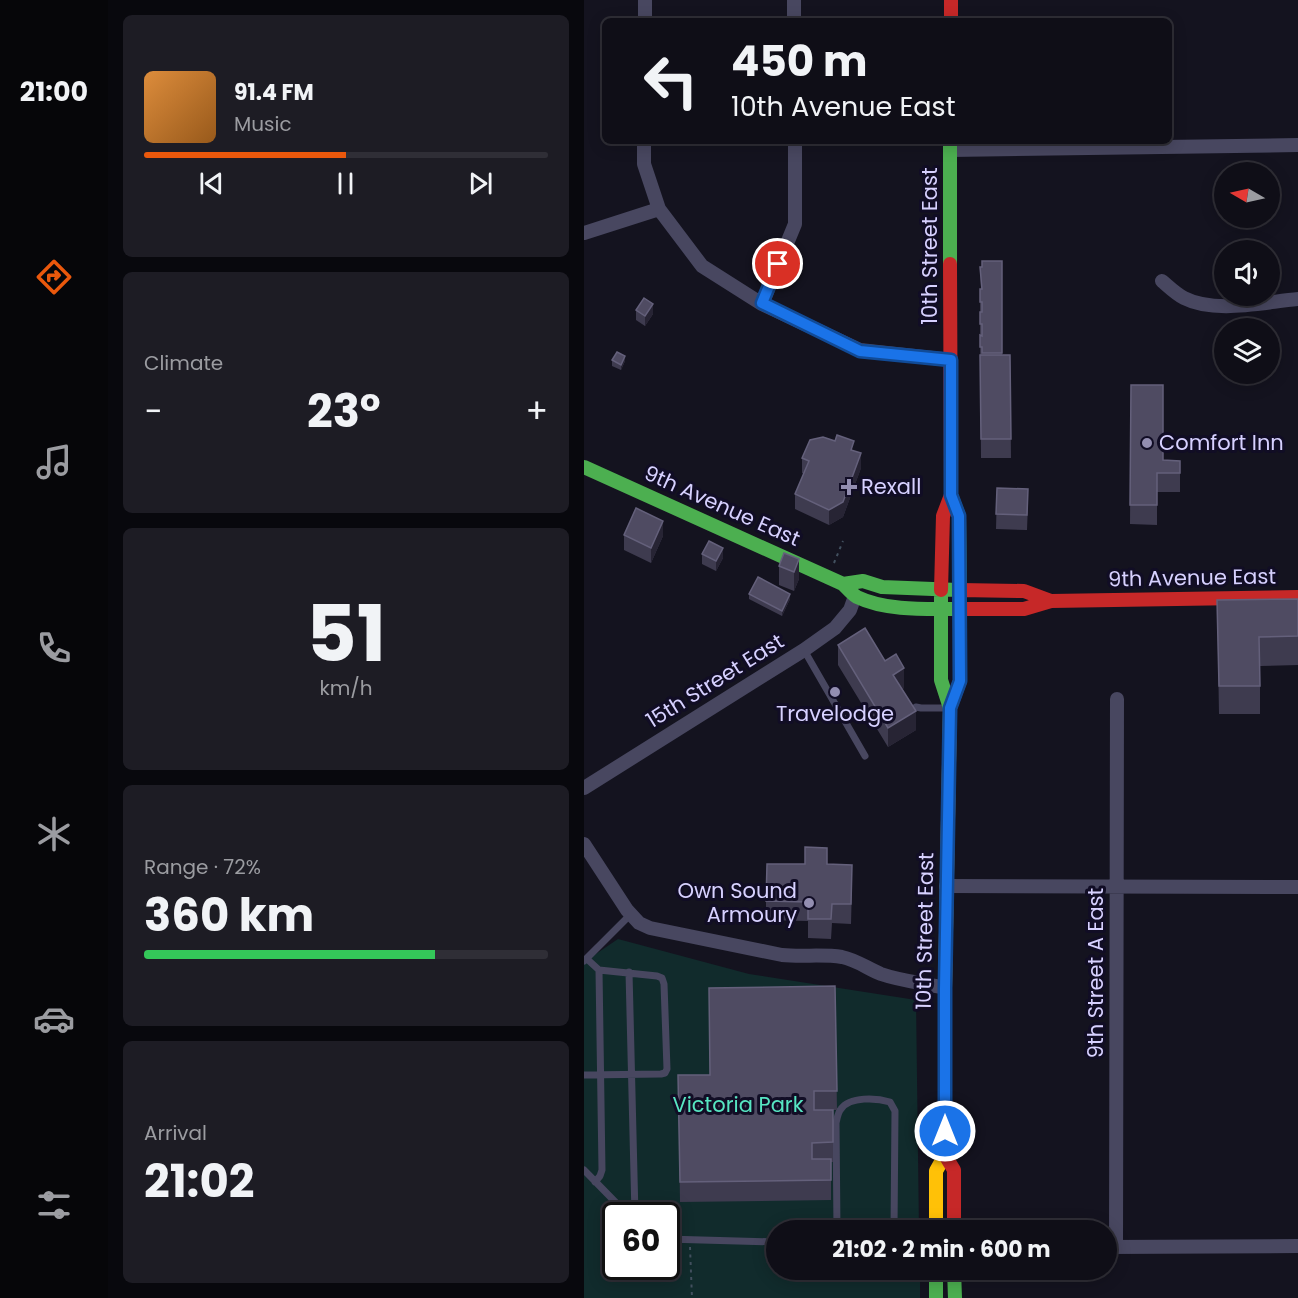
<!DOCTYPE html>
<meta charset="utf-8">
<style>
body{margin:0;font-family:Poppins,sans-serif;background:#1d1c24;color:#f1f3f6;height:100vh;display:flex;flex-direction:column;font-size:22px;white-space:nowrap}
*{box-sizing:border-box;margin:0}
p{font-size:20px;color:#9b9ca1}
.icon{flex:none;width:33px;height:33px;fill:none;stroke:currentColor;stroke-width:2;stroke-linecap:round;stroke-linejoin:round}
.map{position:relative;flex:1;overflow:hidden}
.side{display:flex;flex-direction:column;gap:15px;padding:15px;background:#08080d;width:476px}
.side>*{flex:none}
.guide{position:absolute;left:18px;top:18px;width:570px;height:126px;border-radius:9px;box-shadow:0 3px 15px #0003,0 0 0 2px #2f2e36;background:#0f0e17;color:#f1f3f6;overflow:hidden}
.needle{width:39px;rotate:279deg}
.controls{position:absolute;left:630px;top:162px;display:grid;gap:12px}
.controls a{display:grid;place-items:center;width:66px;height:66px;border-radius:50%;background:#0f0e17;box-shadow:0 3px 15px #0003,0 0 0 2px #2f2e36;font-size:30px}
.speed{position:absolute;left:18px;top:1202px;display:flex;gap:12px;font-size:30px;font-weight:700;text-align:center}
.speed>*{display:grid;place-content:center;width:78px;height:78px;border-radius:50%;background:#0f0e17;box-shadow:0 3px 15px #0003,0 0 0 2px #2f2e36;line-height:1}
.speed .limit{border:3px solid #111;border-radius:9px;background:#fff;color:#111}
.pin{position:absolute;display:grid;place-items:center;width:51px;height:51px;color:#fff;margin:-26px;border:3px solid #fff;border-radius:50%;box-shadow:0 2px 6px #0007}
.me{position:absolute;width:66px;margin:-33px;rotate:0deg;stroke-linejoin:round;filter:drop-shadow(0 0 4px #0008)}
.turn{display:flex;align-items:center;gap:21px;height:126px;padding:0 30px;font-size:27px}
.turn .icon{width:78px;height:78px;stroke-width:2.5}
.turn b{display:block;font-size:42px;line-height:51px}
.big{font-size:45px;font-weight:700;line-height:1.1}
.side .widget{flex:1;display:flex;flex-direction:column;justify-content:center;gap:9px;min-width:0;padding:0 21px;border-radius:9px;background:#1d1c24}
.side .dial{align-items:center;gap:0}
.dial b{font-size:78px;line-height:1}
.song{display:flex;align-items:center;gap:18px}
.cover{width:72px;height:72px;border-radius:9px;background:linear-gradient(135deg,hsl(30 70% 55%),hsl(30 70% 35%))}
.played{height:6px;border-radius:3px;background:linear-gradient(90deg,#ea580c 50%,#2f2e36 50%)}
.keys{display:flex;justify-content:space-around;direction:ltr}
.heat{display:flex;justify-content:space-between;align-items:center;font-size:33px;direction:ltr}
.charge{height:9px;border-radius:4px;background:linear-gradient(90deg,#34c759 72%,#2f2e36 0)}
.trip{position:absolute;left:182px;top:1220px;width:351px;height:60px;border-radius:30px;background:#0f0e17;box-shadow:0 3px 15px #0003,0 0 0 2px #2f2e36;font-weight:700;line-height:60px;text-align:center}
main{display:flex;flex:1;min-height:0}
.dock{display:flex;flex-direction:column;width:108px;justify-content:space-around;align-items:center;background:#060609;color:#9b9ca1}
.dock .icon{width:42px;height:42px}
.dock .on{color:#ea580c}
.dock b{font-size:27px;color:#f1f3f6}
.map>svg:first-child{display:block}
.green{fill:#112b2c;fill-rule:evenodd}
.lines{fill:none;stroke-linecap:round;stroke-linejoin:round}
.path{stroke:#42505f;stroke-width:2;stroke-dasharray:3 4.5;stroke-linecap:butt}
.lane{stroke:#484760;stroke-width:7}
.street{stroke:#484760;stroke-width:14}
.fast{stroke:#4caf50;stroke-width:14}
.slow{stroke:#ffc107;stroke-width:14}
.jam{stroke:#c62828;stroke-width:14}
.wall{fill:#3e3b4f}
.shaded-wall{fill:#272434}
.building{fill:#4f4b62;stroke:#64607b;stroke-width:1.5}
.route-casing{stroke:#114b97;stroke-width:15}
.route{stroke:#1a73e8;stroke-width:10}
.poi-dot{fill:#938eb1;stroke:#110d25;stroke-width:2}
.labels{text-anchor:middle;stroke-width:6;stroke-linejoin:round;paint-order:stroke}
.street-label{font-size:21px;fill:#d7d1ff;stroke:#110d25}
.poi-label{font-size:21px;fill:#d7d1ff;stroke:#110d25;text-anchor:start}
.park-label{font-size:21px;fill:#57e5c2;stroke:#110d25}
</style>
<main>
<nav class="dock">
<b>21:00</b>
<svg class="icon on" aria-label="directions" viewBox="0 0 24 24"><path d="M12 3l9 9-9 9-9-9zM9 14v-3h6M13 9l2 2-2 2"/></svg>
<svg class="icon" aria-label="music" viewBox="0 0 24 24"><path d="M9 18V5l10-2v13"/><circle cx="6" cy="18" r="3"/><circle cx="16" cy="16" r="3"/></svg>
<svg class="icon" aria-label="phone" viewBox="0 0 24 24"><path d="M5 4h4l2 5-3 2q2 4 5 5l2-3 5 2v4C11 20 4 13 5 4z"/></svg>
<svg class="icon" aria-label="climate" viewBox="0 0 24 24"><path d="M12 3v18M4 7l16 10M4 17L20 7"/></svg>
<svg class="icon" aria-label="car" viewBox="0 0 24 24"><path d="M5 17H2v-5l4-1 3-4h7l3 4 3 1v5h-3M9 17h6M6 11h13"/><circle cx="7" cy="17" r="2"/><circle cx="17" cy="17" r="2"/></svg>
<svg class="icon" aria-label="filters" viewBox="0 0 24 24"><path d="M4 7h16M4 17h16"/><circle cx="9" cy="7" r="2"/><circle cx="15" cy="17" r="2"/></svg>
</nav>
<section class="side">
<div class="widget">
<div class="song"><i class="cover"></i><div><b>91.4 FM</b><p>Music</p></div></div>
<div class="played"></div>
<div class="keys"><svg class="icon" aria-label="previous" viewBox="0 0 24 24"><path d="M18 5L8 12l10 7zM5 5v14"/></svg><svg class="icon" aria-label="pause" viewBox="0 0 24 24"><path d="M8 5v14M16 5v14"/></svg><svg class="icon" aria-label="next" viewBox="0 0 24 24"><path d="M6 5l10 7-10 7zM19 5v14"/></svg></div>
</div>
<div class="widget"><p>Climate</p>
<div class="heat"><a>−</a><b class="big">23°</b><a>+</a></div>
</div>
<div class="widget dial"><b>51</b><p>km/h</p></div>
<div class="widget"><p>Range · 72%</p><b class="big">360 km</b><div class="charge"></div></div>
<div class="widget"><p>Arrival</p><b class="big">21:02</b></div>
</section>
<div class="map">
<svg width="715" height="1298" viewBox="0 0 715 1298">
<rect width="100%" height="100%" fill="#14131f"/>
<path class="green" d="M34,939L165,974L332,1000L335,1230H192V1269H336V1298H0V962ZM32,1215H82V1266H32Z"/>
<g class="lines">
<path class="path" d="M250,563L259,541
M106,1247L108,1298"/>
<path class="lane" d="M220,650L281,756
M332,707L337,708H362
M0,961L47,914
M45,972L51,1215
M0,1075L77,1074L81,1073L83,1069L80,984L78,978L73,976L15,970L3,959
M0,1170L44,1215
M11,1182L16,1176L18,1170L15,970
M253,1230L252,1123C253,1119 254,1112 257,1109C266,1096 293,1098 306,1102L311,1111L310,1230
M82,1239L192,1242"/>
<path class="street" d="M210,0V21
M61,21V0
M60,141V164L75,209L118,266L178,304L276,350L367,360
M366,150L715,145
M0,233L75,209
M578,281C585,287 592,294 600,298C631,314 680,302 715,299
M178,304L211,224V141
M0,788L220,650L251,628L266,610L271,596
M0,844L43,910L55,923L66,928L198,955C218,957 239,954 258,957C273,960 284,969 297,974C317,981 340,983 361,988
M362,886L715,887
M522,1247L715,1246
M532,1247L533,699"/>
<path class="fast" d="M366,141V264
M0,467L259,584C263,588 268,594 273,597C302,611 342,609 373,609
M367,495L375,516L376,590
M259,584L279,581L298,587L374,590
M357,590V680L366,708
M352,1269V1298
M370,1269L371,1298"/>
<path class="slow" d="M352,1230V1171L361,1155V988L366,708"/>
<path class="jam" d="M367,0V21
M357,590L359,516L367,495L366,264
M375,609H440L467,601L715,597
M366,708L376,681V590L440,591L467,601
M361,1155L370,1170V1230"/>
</g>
<path class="wall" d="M418,261V355H426L427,458H397L396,335L398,336V335H396V312H398H396V289H397L396,267Z
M52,310L69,314L61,326L52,320Z
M28,360L41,361L37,370L28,366Z
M547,385L579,460L596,461V492H573V525L546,524Z
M270,451L277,468L259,517L245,525L211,509V494L220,474L218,473V458Z
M413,488L444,504L443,530L412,529Z
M40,535L79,536L67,563L40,550Z
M200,553L215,579L210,591L195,585V566Z
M118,554L139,558L132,571L118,564Z
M165,594L206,599L198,616L165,599Z
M714,599V665L676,666V714H635L633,600Z
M254,645L301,661L320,688L318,689L332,730L304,747L254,665Z
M243,864L268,885L267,924L248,923L247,939L224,938V921L182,920V901Z
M251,986L253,1110H249V1162H247V1200L96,1202L94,1075H126Z"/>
<path class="shaded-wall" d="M69,304V314L61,326V316Z
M41,356V361L37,370V365Z
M277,453V468L259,517L245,525V510Z
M79,521V536L67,563V548Z
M139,548V558L132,571V561Z
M215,559V579L210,591V572Z
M206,594V599L198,616V611Z
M320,668V688L309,694V675Z
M332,711V730L304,747V728Z"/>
<path class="building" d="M398,261H418V353H398V347H396V335L398,336V324H396V312H398V302H396V289H398L396,267H398Z
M60,298L69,304L61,316L52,310Z
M33,352L41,356L37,365L28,360Z
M396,355H426L427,439H397Z
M547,385H579V460L596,461V473H573V505H546Z
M253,435L270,441L267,450L277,453L259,502L245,510L211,494L225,461L218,458L226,440L239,437L251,441Z
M413,488L444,489L443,515L412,514Z
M52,508L79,521L67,548L40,535Z
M125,541L139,548L132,561L118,554Z
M200,553L215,559L210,572L195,566Z
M174,577L206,594L198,611L165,594Z
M714,599V636L675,637L676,686H635L633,600Z
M281,628L301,661L312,654L320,668L309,675L332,711L304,728L254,645Z
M221,847L243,848V864L268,865L267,904H248L247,919H224V902L182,901L183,864H221Z
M251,986L253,1091H230V1110H249V1142L228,1143V1159H247V1180L96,1182L94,1075H126L125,988Z"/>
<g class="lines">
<g class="route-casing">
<path id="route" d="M194,264L178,303L276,351L367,360V495L375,516L376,681L366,708L361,988V1131"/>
</g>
<use href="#route" class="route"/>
</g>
<g class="poi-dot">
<circle cx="563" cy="443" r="6"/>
<path d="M262 478h6v6h6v6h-6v6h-6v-6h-6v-6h6z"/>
<circle cx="251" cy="692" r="6"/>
<circle cx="225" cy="903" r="6"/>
</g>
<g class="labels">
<g class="street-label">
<text transform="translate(346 246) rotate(-90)" y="7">10th Street East</text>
<text transform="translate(138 506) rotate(24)" y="7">9th Avenue East</text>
<text transform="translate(608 578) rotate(-1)" y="7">9th Avenue East</text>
<text transform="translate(131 681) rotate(-32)" y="7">15th Street East</text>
<text transform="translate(341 931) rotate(-89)" y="7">10th Street East</text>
<text transform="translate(512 973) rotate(-90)" y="7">9th Street A East</text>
</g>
<g class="poi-label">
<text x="575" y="450">Comfort Inn</text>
<text x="277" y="494">Rexall</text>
<text x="251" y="721" text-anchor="middle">Travelodge</text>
<text x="213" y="898" text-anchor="end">Own Sound<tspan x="213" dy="24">Armoury</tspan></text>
</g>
<g class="park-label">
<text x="154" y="1112">Victoria Park</text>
</g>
</g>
</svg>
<div class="controls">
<a><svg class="needle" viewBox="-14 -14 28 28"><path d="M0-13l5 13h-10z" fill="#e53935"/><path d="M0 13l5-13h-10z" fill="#9b9ca1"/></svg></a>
<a><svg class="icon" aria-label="sound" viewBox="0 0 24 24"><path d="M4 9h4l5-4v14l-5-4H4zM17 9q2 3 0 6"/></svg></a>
<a><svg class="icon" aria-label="layers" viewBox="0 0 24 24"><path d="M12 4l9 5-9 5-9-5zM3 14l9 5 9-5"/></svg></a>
</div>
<div class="speed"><div class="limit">60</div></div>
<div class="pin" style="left:194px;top:264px;background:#d93025"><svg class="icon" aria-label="arrive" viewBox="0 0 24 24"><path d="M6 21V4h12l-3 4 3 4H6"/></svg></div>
<svg class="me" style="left:361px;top:1131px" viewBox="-20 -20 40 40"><circle r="17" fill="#1a73e8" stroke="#fff" stroke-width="3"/><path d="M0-11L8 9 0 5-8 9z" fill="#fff"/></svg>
<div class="trip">21:02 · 2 min · 600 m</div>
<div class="guide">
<div class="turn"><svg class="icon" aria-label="left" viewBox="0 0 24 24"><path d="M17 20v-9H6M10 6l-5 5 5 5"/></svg><div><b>450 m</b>10th Avenue East</div></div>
</div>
</div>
</main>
